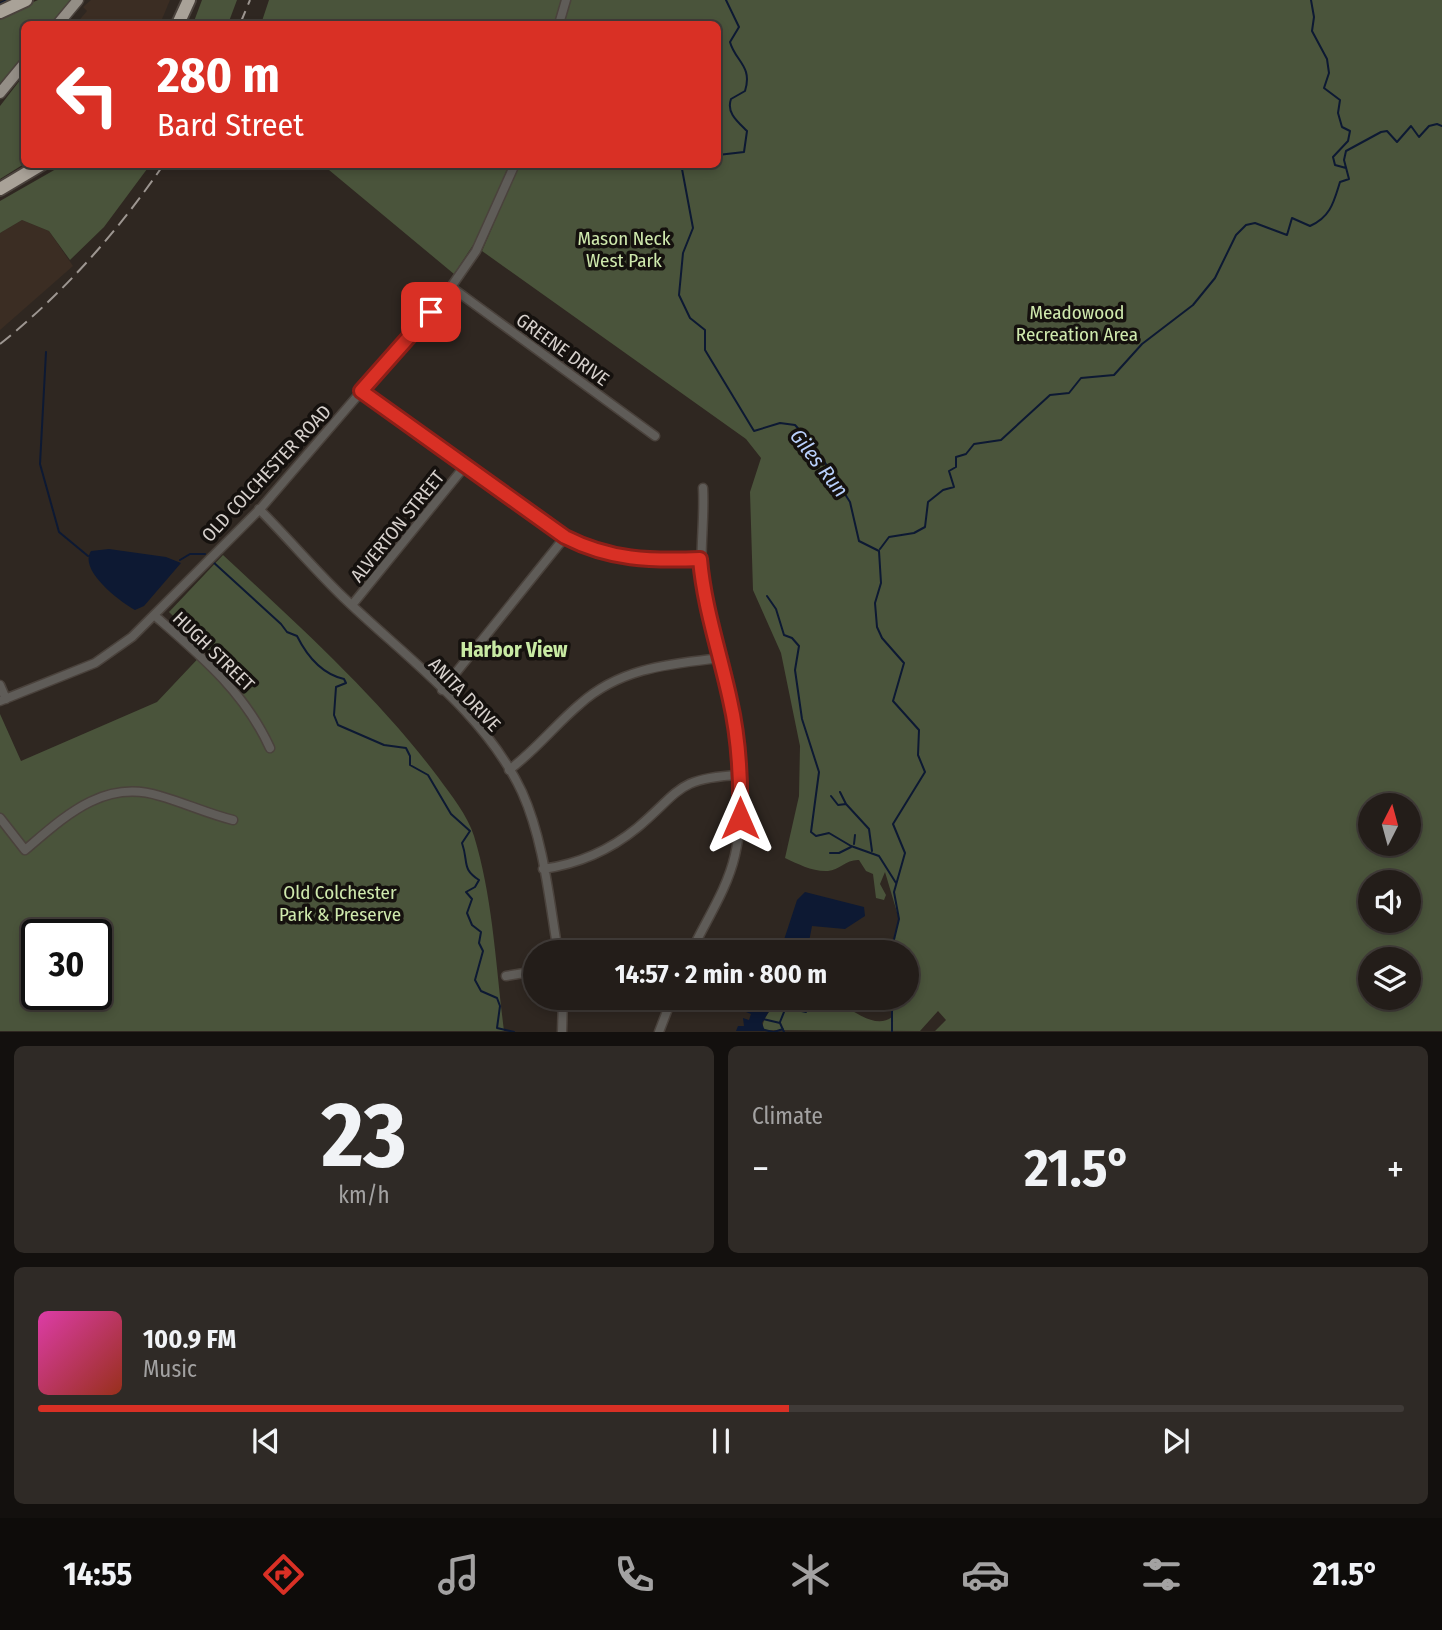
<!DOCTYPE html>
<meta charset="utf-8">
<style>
body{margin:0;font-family:"Fira Sans Condensed",sans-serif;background:#2f2a26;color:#f1f3f6;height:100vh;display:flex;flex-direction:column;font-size:26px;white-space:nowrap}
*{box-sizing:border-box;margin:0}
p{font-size:23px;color:#a3a2a2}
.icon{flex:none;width:38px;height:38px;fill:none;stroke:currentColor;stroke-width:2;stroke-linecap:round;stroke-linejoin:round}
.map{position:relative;height:1032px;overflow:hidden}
.sheet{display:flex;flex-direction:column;gap:14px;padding:14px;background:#13100e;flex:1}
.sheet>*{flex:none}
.top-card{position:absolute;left:21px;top:21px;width:700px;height:147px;border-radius:10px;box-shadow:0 4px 10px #0003,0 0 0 2px #403b38;background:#d93025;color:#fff;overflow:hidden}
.needle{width:46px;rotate:6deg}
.controls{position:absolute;left:1358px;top:793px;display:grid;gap:14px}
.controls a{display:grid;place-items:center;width:63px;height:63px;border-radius:50%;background:#231d19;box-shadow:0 4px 10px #0003,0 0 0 2px #403b38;font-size:35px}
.speed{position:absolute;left:21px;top:919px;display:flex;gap:14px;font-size:35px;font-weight:700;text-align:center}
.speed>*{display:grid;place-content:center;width:91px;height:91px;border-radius:50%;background:#231d19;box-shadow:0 4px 10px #0003,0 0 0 2px #403b38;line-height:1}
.speed .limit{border:4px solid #111;border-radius:10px;background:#fff;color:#111}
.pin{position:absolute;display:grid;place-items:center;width:60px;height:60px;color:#fff;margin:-30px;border-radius:14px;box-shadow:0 4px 10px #0006}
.me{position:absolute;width:77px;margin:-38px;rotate:0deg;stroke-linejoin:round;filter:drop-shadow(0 0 5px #0008)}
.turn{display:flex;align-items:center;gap:24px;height:147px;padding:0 21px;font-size:32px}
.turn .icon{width:91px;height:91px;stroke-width:2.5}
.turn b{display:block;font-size:49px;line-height:60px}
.big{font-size:52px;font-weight:700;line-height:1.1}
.sheet .widget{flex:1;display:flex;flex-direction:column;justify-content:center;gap:10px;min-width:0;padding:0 24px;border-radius:10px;background:#2f2a26}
.sheet .dial{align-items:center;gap:0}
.dial b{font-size:91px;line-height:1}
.song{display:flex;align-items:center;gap:21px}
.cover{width:84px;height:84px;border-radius:10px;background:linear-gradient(135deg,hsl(320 70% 55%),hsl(10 70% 35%))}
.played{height:7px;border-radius:4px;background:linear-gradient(90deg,#d93025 55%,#403b38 55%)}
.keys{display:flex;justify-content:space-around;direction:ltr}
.heat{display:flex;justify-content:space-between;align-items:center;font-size:38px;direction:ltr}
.sheet .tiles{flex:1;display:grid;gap:14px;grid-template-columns:1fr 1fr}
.widget:last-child{grid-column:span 2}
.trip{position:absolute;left:523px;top:940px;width:396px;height:70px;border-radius:35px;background:#231d19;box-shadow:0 4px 10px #0003,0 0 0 2px #403b38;font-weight:700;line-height:70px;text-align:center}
.menu{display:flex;height:112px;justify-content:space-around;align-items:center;background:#0e0c0a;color:#a3a2a2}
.menu .icon{width:49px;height:49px}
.menu .current{color:#d93025}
.menu b{font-size:32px;color:#f1f3f6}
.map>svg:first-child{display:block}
.built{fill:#3b2d23}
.green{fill:#4a543b;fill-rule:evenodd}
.water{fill:#0d1933}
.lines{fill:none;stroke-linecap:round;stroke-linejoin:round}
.stream{stroke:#0d1933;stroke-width:2}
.minor-casing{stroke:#4a423c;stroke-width:11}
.major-casing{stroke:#4a423c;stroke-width:13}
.highway-casing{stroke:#4a423c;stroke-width:16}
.minor{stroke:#5f5c58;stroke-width:8}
.major{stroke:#948e86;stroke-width:10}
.highway{stroke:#a9a298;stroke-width:12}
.rail{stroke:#9d9691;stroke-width:2;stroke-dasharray:14 7;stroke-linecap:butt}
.route-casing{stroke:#8d1f18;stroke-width:18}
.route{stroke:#d93025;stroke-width:12}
.labels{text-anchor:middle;stroke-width:7;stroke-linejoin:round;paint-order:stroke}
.park-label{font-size:19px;fill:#cfe9ad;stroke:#15110e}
.street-label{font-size:19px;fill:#d6d0cc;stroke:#15110e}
.water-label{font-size:21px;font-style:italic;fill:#b9d0fc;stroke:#15110e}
.neighbourhood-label{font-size:21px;font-weight:bold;fill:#c8eaa3;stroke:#15110e}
</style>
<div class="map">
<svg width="1442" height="1032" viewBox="0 0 1442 1032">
<rect width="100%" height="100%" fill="#2f2721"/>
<path class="built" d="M91,0H170L160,24H76L87,11L83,7Z
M22,220L49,231L73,266L0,330V233Z"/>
<path class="green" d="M38,0H73L52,24H24V56L0,87V17Z
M202,0H237L228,24H193Z
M269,0H562L555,24H261Z
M571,0H1442V1031H935L946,1020L938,1011L920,1031L763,1030C760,1017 778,1002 783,998C797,998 815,995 828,998C848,1004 873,1032 892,1017V998H906V952H891L899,919L885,872L880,884L886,895L884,900L876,898L873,874L866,871L859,860C847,859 839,870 828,871C813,872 798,864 785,858L799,796L800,746L781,653L753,590L750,492L761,458L746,439L482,251L519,165L718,164V24H564ZM1370,805H1409V844H1370ZM1370,882H1409V920H1370ZM1370,959H1409V998H1370Z
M24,75V164L0,179V106Z
M63,165H150L104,227L70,260L49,231L22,220L0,233V201Z
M323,165H509L483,230L454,274Z
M223,555C298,625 376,695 438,777C451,795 468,816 474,836C493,898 496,968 504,1031H0V714L21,761L157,702L207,649L169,612ZM37,934H96V994H37Z"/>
<path class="water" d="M109,549L166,557L181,563L144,606L135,610C120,602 78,570 91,551Z
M805,892L864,907L865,916L845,929L812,926L807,952H780L797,900Z
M759,998H783L782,1001L776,1000L762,1023L765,1031H736L738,1026H744L743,1018L749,1020L751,1014L746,1012Z"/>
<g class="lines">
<path class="stream" d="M1311,0L1314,17L1312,31L1327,59L1329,73L1324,88L1340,100L1338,113L1342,127L1350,131L1348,141L1333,157L1335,165L1346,168
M0,3L7,0
M718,155L744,152L747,131C738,122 726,113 731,99L745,91C753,66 735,61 730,42L739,27L726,0
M690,164L682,169L693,228L683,253L679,295L690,318L705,330V350L754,431L780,423L795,425L815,447L850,502L859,541L879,551L881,583L875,603L877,627L882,638L904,663L893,701L919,730L918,755L925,772L893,824L905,853L894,892L899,919L891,952
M46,352L40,464L59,532L88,556
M880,549L889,537L914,533L925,527L928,502L943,490L954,487L949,471L956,467V457L966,454L974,444L1001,440L1050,395L1069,393L1081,378L1114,375L1142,344L1193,305L1215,278L1236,235L1246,225L1255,223L1287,235L1292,218L1310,226C1331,217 1334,201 1340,182L1349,179L1344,160L1346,151L1381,132L1387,131L1397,142L1411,126L1419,137L1429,126L1437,124L1442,126
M180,560L190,554H205
M212,561L281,624L287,632L297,636C307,656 322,674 344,679L346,683L336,687L334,715L338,725L384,745L406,748L410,756V765L428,775L451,814L470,831L462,843C469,863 461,868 479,880L475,887L466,892L472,899L467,913L472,925L481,932L479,943L483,951L475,980L481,991L497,998L500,1006L497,1028L514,1032
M767,596L776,609L784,635L792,638L799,646L795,670L802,719L819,772L811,832L816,836L829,833L851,846L879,856L896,883
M840,792L846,804L869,829L872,851
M831,796L838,805L846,804
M854,844L855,835
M830,853H839L851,847
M788,1008L806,1012
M763,1019L780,1023L784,1032
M780,1022L786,1007L782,1001
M761,1029L773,1032
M774,1032L783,1029
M892,1032V998"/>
<g class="minor-casing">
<path id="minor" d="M559,24L566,0
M451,287L655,436
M361,391L565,537C610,560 650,561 700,559
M259,509C288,538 314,569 343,597C404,656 485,713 522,792C544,841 549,899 558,952
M352,605L465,466
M154,615C200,655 244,691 270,748
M0,685L6,699
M442,690L565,537
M0,701L95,663L132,637L261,508L451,287L476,251L515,164
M509,770C536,750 555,725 580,704C620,668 669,664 720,658
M0,818L25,850C64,817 104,778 160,796C185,803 208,814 233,820
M543,869C578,864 610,850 637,828C680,792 676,778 739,775
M691,952C706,920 727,890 735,855C756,765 719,681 704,594C698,558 705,524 703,488
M506,976L536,971
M562,1032L563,998
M659,1032L672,998"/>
</g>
<g class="major-casing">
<path id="major" d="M58,24L78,0
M0,93L24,64"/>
</g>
<g class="highway-casing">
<path id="highway" d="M0,12L26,0
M178,24L189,0
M0,189L42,164"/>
</g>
<use href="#minor" class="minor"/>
<use href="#major" class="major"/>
<use href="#highway" class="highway"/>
<path class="rail" d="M240,24L250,0
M0,344C64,293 118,231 164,164"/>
</g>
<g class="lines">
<g class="route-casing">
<path id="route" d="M431,312L361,391L565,537C610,560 650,561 700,559C704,607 720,653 730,700C739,739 741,778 740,818"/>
</g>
<use href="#route" class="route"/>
</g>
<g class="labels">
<g class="park-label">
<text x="624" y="245">Mason Neck<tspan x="624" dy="22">West Park</tspan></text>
<text x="1077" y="319">Meadowood<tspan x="1077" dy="22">Recreation Area</tspan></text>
<text x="340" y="899">Old Colchester<tspan x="340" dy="22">Park &amp; Preserve</tspan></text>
</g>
<g class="street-label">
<text transform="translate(563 349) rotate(36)" y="7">GREENE DRIVE</text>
<text transform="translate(266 473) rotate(-47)" y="7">OLD COLCHESTER ROAD</text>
<text transform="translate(397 526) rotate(-51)" y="7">ALVERTON STREET</text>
<text transform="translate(214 651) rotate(44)" y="7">HUGH STREET</text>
<text transform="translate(465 694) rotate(46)" y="7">ANITA DRIVE</text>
</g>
<g class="water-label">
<text transform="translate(819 463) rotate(52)" y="7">Giles Run</text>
</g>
<g class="neighbourhood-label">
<text x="514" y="657">Harbor View</text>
</g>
</g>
</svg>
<div class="controls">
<a><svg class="needle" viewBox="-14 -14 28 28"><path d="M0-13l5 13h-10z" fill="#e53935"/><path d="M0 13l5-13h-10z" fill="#a3a2a2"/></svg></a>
<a><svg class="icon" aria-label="sound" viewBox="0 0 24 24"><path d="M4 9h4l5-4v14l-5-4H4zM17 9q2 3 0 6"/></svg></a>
<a><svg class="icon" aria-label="layers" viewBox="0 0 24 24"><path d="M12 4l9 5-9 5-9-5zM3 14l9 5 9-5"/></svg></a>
</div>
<div class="speed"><div class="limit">30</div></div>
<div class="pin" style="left:431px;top:312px;background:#d93025"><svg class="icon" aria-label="arrive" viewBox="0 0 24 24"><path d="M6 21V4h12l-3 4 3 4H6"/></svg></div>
<svg class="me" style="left:740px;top:818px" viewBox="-20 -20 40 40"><path d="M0-17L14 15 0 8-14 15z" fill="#d93025" stroke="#fff" stroke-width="4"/></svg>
<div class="trip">14:57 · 2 min · 800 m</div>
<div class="top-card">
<div class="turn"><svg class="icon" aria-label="left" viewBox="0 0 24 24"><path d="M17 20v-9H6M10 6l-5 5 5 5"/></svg><div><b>280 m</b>Bard Street</div></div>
</div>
</div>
<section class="sheet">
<div class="tiles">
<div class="widget dial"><b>23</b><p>km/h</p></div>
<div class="widget"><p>Climate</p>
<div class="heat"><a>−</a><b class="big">21.5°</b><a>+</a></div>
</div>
<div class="widget">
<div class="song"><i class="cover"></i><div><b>100.9 FM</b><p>Music</p></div></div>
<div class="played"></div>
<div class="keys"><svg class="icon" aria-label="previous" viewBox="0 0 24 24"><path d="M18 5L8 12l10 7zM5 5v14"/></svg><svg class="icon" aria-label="pause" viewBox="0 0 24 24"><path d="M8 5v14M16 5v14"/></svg><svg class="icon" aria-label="next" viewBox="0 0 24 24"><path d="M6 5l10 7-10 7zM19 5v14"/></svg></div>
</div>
</div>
</section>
<nav class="menu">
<b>14:55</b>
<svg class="icon current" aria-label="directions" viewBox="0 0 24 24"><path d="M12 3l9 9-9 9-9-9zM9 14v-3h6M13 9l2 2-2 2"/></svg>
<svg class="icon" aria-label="music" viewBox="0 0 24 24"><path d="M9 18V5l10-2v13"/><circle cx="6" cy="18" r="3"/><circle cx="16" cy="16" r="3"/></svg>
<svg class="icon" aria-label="phone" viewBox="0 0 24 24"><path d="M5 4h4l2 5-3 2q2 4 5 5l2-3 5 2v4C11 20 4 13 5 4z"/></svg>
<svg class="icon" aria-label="climate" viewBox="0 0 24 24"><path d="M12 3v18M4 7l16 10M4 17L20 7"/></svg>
<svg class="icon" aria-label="car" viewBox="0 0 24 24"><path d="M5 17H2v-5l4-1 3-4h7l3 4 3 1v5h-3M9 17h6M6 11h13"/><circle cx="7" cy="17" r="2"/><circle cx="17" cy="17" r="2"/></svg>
<svg class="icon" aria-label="filters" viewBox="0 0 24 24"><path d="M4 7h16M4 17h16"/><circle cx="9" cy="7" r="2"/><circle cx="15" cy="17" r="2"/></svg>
<b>21.5°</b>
</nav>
